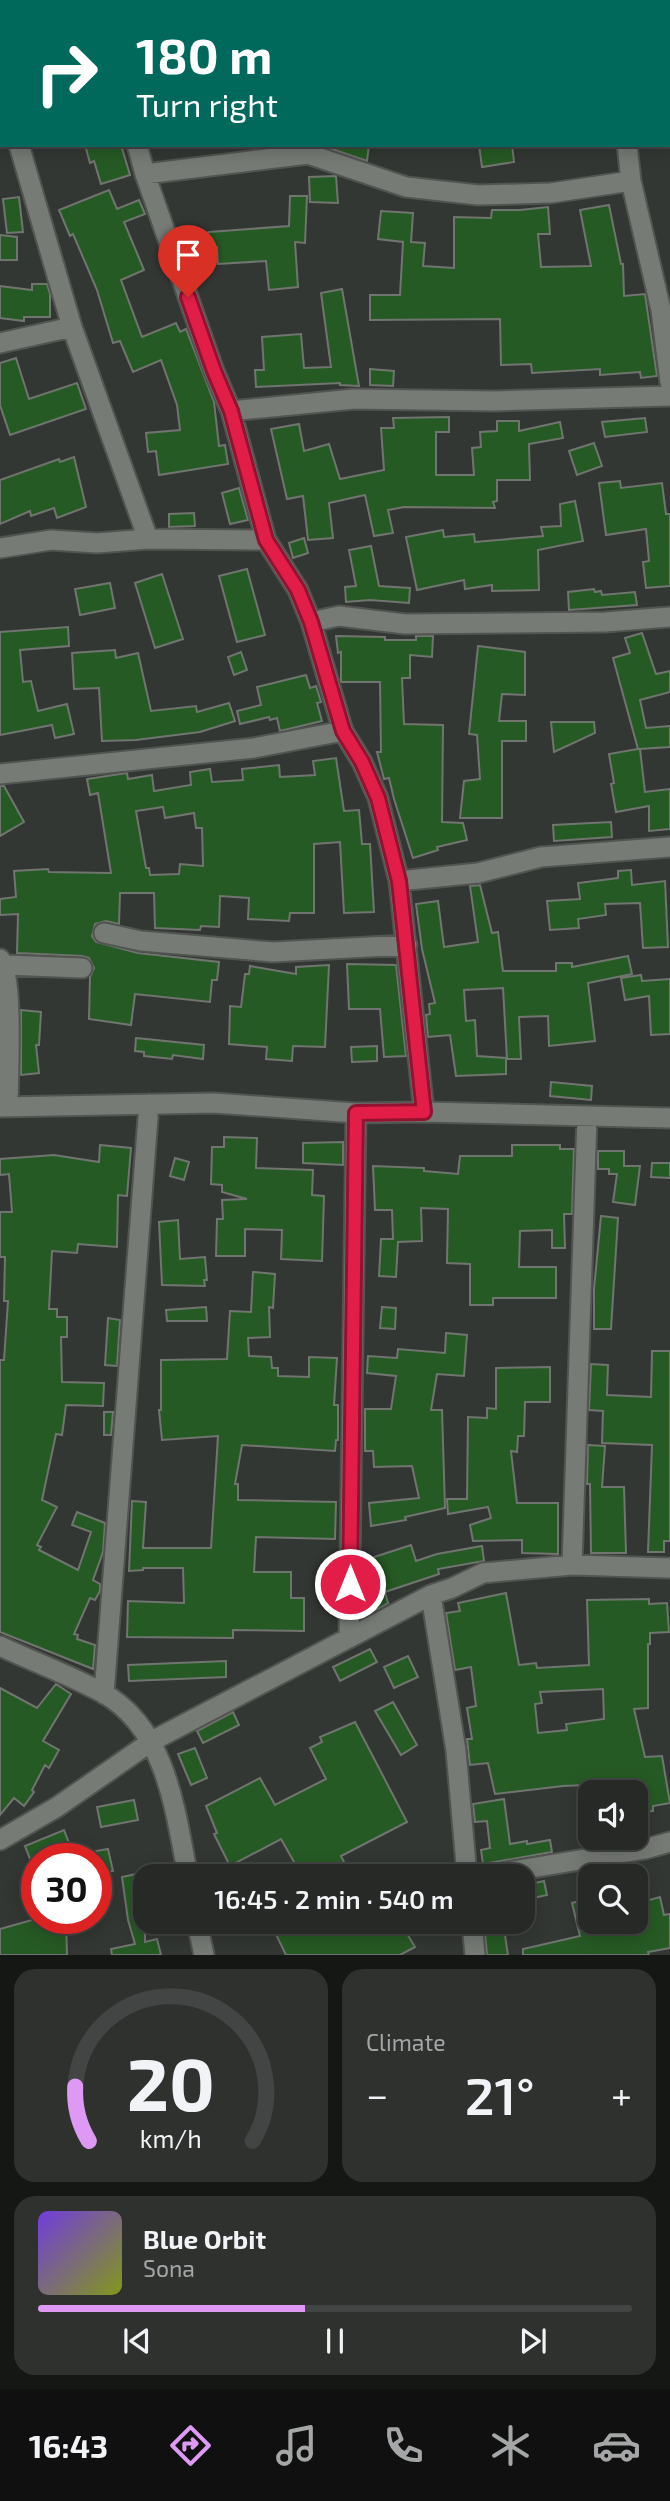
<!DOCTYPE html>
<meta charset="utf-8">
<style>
body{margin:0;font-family:"Exo 2",sans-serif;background:#2e312e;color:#f1f3f6;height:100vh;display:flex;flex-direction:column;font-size:26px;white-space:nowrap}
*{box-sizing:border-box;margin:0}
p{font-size:23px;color:#a4a6a7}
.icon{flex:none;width:38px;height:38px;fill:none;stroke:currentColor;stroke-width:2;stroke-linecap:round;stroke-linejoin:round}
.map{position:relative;height:1955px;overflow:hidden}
.sheet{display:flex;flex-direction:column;gap:14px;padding:14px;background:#151715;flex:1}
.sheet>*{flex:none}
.top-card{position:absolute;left:0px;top:0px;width:670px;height:147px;box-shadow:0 4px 18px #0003,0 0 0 2px #424543;background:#00695c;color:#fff;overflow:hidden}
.fabs{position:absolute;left:578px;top:1780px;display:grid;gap:14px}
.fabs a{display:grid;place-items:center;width:70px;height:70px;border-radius:14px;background:#262926;box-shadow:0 4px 18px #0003,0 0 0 2px #424543;font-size:35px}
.speed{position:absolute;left:21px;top:1843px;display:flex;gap:14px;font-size:35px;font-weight:700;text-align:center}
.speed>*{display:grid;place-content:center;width:91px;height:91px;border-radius:50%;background:#262926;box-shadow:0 4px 18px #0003,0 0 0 2px #424543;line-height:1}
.speed .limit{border:10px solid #d22;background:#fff;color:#111}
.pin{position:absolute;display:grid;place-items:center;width:60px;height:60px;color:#fff;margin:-72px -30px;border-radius:50% 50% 50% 0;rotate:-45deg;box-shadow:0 0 7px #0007}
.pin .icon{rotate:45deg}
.me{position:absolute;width:77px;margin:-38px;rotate:0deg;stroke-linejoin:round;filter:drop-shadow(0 0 5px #0008)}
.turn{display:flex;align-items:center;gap:24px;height:147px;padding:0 21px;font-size:32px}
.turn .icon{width:91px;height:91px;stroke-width:2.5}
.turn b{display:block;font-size:49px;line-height:60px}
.big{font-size:52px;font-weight:600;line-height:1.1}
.sheet .tile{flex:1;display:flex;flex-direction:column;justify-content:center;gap:10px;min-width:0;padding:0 24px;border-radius:21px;background:#2e312e}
.sheet .dial{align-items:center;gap:0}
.dial svg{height:182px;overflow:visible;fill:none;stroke:#424543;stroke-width:7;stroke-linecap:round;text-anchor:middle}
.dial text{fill:#f1f3f6;stroke:none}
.song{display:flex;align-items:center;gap:21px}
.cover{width:84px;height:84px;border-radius:10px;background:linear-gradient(135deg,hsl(260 70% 55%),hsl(70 70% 35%))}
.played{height:7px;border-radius:4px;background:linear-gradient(90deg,#dd99f3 45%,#424543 45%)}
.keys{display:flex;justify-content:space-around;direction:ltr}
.heat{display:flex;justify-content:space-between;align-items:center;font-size:38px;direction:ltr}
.sheet .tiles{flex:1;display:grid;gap:14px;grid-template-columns:1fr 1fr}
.tile:last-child{grid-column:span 2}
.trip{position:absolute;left:133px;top:1864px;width:402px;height:70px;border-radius:21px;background:#262926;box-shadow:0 4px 18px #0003,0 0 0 2px #424543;font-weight:600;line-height:70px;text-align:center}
.menu{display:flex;height:112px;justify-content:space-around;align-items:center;background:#0f100f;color:#a4a6a7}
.menu .icon{width:49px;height:49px}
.menu .active{color:#dd99f3}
.menu b{font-size:32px;color:#f1f3f6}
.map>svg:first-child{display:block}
.building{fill:#265a24;stroke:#707570;stroke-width:2;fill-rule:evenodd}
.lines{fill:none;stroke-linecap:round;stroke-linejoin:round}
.street-casing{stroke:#515450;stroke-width:23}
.street{stroke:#777b76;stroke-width:19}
.route-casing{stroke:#92132f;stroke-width:18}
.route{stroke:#e11d48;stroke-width:12}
</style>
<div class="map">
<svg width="670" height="1955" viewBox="0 0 670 1955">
<rect width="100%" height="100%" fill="#333733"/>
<path class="building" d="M85,145H121L130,175L101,184L94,161L90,163Z
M320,145H369L367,161Z
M479,145H512L514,162L482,167Z
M336,176L338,203L310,202L309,177Z
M109,190L117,209L139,200L145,214L124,222L144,270L121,280L142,337L176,323L180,332L186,329L214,402L219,446L225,445L228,464L159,475L156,451L148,452L146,433L180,430L177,405L161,360L133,372L120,341L113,343L97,290L73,234L70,236L59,210Z
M290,196H307L305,243L295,242L298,287L269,290L266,261L218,264L217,247L199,253L193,237L209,232L289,226Z
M19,197L23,232L7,233L3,199Z
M609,205L621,264H623L624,296L645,294L657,376L641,378L640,372L600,375V369L532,373L531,364L501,365L500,319L370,320V295H400L403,242L378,239L381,211L413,213L411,242L425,243L423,266L454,268V217L491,218L492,210H520L548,207L550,234H538L541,267L591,266L580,210Z
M0,235L17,237V260H0Z
M32,284H47L50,294V317H24V321L0,318V286L32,290Z
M342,289L359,386L340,385V383L256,387L255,370H264L262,337L301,334L304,368L331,367L321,293Z
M16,358L29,399L77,383L86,409L10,435L0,405V363Z
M370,369L394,371L393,386L370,385Z
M449,417V432H436V475H474L472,448L481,447L480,432L497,431V421H519V431L560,422L563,438L529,444L530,480H497V501L493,502L495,508L404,507L388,510L393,533L374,536L365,495L329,503L333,538L308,540L303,496L287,499L271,429L299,424L304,451L329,444L340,479L384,470L381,428H394L393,418Z
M645,418L647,432L605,437L602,422Z
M594,443L602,466L577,475L569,451Z
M74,457L86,507L57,518L54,508L31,516L30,511L0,524V480L59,459L60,462Z
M620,481L621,488L662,483L666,514H670V586L646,588L643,562L649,561L646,529L606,535L599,483Z
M239,488L248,520L230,524L222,493Z
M575,501L583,541L538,550L539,590L492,591V585L465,589L464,580L417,590L406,537L443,530L444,537L474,534L475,542L543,536L541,527L561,526L560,504Z
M194,513L195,526L169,527V514Z
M304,538L308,553L293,558L289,543Z
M371,546L379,586L410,588L409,603L370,600L346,602L345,587L356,586L349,550Z
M247,569L265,635L237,642L219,576Z
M162,574L183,639L155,648L135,583Z
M110,583L115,608L80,615L75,589Z
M594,589L595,592L601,591L602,595L635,592L637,605L569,610L568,592Z
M68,627L69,646L20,650L23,682L31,681L38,711L67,704L74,734L55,738L52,725L0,735V632Z
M642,633L656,674L670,671V692L640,700L646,728L670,726V747L640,749L645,792L670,789V829L649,831V806L616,812L611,784L614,783L609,754L638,749L613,658L630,653L625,638Z
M336,636L385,637V640H416V636H433L432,657L410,655V678H402L404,724L443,725L442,822L463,823L467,840L437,847L438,850L413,858L394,799L389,778L384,779L377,752H381L380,682H341V652L338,653Z
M478,646L525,652V695L502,694L499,721H526V741H502V818H460L464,781L480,779L477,735L469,734Z
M115,650L116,658L138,653L151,711L196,706L197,712L229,703L235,721L200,732L136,740L102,741L99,688L74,689L72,653Z
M241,652L247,670L234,675L228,657Z
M306,675L310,688L316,686L321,702L317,703L322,721L280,731L277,718L270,720L269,717L240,724L237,711L261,705L257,687Z
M551,722H594L595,733L554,752Z
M336,758L344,811L359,810L362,844H370L374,912L344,913L340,842L314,844V913H290L289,921L248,919L249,898L220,896L219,927L201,926L200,930L155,928L154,893H120L119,924L106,921L95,924L92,936L96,942L138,953L219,962L217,980H212L210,1002L135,994L131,1025L89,1019L90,977L94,968L89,958L82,956L17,953L18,914L0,915V899L16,897L14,871L48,869L49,872L111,873L98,793L90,795L87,779L127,773L128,779L152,775L154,791L191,785L190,772L210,769L212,782L243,780L242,769L279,765L280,777L315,775L313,761ZM163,807L165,818L194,813L196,828H202L203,866L180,864L179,874L150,875L149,868H146L136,811Z
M0,786H4L24,822L0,836Z
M611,822L612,837L554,841L553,825Z
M631,870L632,885L665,881L668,947L643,948L640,903L605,904L606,915L578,919L579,928L550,930L547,901L580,899L578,883L618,878V871Z
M480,885L492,933L498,932L503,971H556V963H572V967L628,956L632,974L588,983L595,1041L549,1046L548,1016L519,1017L521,1059H507L503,988L464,990L466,1021L475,1020L477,1056L506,1058V1074L456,1076L450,1035L428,1037L426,1015L430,1014L429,1004L435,1003L422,949L416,904L438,901L444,947L478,942L470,886Z
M347,964L396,965L406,1056L384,1057L380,1009H349Z
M329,965L325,1047L293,1046L292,1061L266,1059L267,1047L229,1044L230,1006L241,1007L245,974H249L250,966L296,974V967Z
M641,975L642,981L670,979V1034L651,1035L649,996L625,1000L621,978Z
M21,1010L41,1012L39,1045H36L39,1073L21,1075Z
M136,1038L204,1045L203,1059L173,1055L172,1059L144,1056V1052L135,1051Z
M377,1046V1061L352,1062L351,1047Z
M551,1082L592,1086L591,1100L550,1096Z
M224,1137L257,1138L256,1168L313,1170L312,1195L324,1196L322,1261L281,1259L282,1230L245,1229V1256H216L217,1219H223L222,1200L247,1199L222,1192V1185L211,1184L212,1147H224Z
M343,1142V1165L303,1163V1143Z
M100,1145L131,1148L127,1196L118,1195L117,1247L78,1244L77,1253L52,1251L49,1309H57V1317H67V1337H61L62,1382L104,1383L103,1406L66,1405L62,1435L56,1434L42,1500L57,1507L37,1545L41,1547L39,1550L78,1570L91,1532L72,1525L77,1512L105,1523L103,1552L93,1580L100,1584V1591L95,1600L90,1598L74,1634L78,1635L77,1639L95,1645L93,1669L0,1632V1360H4L8,1301H4L5,1257H0V1212H12L9,1174L0,1175V1159L54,1155L99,1162Z
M512,1145H560V1149H574L572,1214H564L565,1248H552V1230L520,1231L519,1267H556V1298H493V1305H470V1264L447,1263L448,1209L421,1208L422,1241L398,1242L396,1277L379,1276L381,1239H393L392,1210H375L373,1166L424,1168V1171L458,1174L460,1156H512Z
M598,1151H624V1166H640L635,1205L613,1202L617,1174H609V1169H598Z
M175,1158L189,1162L184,1180L170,1176Z
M652,1163H670V1178L651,1177Z
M601,1216L618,1218L611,1329H594V1289Z
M178,1220L180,1259L205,1257L207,1280H204L205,1286L162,1285L159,1222Z
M253,1272L275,1274L273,1308L269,1307L270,1337L248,1338L249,1356L271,1357L272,1368H278V1376L309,1377V1357L337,1358L334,1405H338V1440H336L335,1451L242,1445L235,1484H238V1500L336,1502L335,1539L256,1537L254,1572H291V1598H304V1631L233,1630V1638L127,1637L128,1601L184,1603L183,1568H143V1570L129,1571L132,1501L146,1502L143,1548H211L218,1436L162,1440L159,1410H161V1360L227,1359L230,1311L251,1312Z
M206,1307L207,1321H167L166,1310Z
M382,1307L396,1308L395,1329L380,1328Z
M108,1318L120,1320L117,1366L105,1365Z
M446,1333L467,1335L464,1376L437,1374L431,1410H442L445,1508L405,1517L406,1520L371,1526L369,1503L419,1498L412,1466L374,1467L373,1451H365V1409H391L396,1376L367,1373L368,1356L397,1358L398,1349L445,1353Z
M652,1351H670V1541H664V1552H648L652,1445L602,1443L603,1411L589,1410L591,1364L608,1365L607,1395L651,1397Z
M550,1367V1402H525L524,1436H518L517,1452L511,1451L517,1503H558V1554L522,1553V1540L473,1541L470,1525L491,1518L488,1507L448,1514L447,1499H467L468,1417L487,1418V1408L496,1409V1368Z
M104,1412H113L111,1435H104Z
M588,1445L605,1446L602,1487H624L626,1553H591L590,1484H587Z
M411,1545L416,1561L437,1554L482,1546L484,1561L438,1569L439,1574L385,1592L388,1603L362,1618V1602L365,1601L362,1590V1561Z
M506,1593L519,1665L536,1663L537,1668L589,1665L587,1600L649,1599V1604L667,1603L669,1632L650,1633V1644H648V1708L634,1709L645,1757L662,1756L670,1803L653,1806V1811L635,1812V1792H631V1788L608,1790V1784L563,1786L495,1794L488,1763L470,1765L467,1739H472L467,1708L476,1706L471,1667L455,1670L446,1613L460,1611L458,1603ZM603,1689L604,1719L566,1724L567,1730L538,1733L535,1704L542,1703L540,1692Z
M370,1649L377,1662L340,1681L333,1667Z
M408,1656L418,1677L394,1688L384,1667Z
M226,1661V1677L129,1681L128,1665Z
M56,1684L71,1694L43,1741L59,1750L49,1768L45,1765L32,1790L34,1792L24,1806L14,1798L0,1815V1688L37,1708Z
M393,1702L417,1745L401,1755L375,1711Z
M233,1712L239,1725L203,1743L197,1731Z
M355,1722L407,1822L341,1856L351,1876H302L281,1839L230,1866L214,1834L217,1833L206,1806L260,1778L275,1805L326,1779L310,1748L322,1742L320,1737Z
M195,1748L207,1778L191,1785L178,1754Z
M504,1799L510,1844L527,1841V1844L550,1840L552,1852L483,1864L481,1850L490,1848L487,1821L475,1822L473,1804Z
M134,1800L138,1820L101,1827L97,1807Z
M64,1830L69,1843L30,1859L25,1846Z
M108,1849L113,1871L96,1874V1851Z
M145,1872V1942L157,1939L161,1955H112L111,1949L135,1944L128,1920L122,1877Z
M544,1881L547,1895L529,1899L526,1885Z
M660,1897L664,1915L670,1914V1948L648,1952L649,1955H523V1949L580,1936L572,1903L590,1898V1922H635V1904Z
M39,1918H66L67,1955H0V1929Z
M270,1922H400L415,1947L400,1955H286Z
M484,1922H503L508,1955H487Z"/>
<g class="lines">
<g class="street-casing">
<path id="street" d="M99,0V2
M434,0V2
M618,0V2
M320,2L321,0
M0,69L2,79
M19,145L72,327L148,539
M137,145L145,174L214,371L231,411L354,399L494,401L670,396
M627,145L631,181L661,310L670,382
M145,174L308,154L406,187L478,195L551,193L631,181
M0,343L72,327
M231,411L266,540L298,590L311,622L339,616L405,624L605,622L670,617
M0,548L51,540L97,543L148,539L266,540
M343,731L362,762L378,798L399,881L424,1112
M0,774L254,748L343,731L311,622
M399,881L478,873L541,857L670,847
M104,933L141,941L273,952L407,945
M0,959C14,974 8,1080 8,1107
M5,965L82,968
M0,1107L214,1103L356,1113L424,1112L670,1118
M572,1565L587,1117
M431,1595L456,1751L467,1876
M349,1638L356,1113
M0,1646C34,1662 70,1675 103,1693C167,1729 175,1811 188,1876
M104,1694L149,1104
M0,1840L57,1807L152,1741L431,1595L452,1588L483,1573L572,1565L670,1568
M484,1876L645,1849L670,1842
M197,1922L204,1955
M472,1922L475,1955"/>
</g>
<use href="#street" class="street"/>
</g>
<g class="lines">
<g class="route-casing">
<path id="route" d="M188,297L214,371L231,411L266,540L298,590L311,622L343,731L362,762L378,798L399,881L424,1112L356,1113L350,1584"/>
</g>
<use href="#route" class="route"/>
</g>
</svg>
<div class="fabs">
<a><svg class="icon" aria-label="sound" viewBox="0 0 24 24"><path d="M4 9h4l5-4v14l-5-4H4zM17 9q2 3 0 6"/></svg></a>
<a><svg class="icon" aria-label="search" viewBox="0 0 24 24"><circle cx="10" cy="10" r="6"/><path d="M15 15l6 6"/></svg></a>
</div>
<div class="speed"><div class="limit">30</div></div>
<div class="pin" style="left:188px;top:297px;background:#d93025"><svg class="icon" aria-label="arrive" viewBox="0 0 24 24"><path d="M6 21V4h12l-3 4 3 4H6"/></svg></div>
<svg class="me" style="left:350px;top:1584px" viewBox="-20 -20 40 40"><circle r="17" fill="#e11d48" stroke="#fff" stroke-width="3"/><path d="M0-11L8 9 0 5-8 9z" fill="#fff"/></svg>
<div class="trip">16:45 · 2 min · 540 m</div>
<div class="top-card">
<div class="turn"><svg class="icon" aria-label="right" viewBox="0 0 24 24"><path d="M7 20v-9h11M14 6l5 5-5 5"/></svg><div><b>180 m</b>Turn right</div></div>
</div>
</div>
<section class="sheet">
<div class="tiles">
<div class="tile dial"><svg viewBox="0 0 100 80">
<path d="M14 69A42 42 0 1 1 86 69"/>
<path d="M14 69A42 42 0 0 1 8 45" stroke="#dd99f3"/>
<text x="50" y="56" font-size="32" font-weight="700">20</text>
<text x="50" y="72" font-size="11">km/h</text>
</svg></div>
<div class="tile"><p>Climate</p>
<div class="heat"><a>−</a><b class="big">21°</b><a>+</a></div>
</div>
<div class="tile">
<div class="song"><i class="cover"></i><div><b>Blue Orbit</b><p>Sona</p></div></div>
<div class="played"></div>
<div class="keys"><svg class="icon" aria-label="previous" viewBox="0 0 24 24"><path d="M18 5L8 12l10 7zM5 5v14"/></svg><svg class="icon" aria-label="pause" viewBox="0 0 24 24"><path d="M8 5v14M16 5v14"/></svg><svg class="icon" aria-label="next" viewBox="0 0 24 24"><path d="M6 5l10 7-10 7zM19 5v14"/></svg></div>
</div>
</div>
</section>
<nav class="menu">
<b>16:43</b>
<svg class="icon active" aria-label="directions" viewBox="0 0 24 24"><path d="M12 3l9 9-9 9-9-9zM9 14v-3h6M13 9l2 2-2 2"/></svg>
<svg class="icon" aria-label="music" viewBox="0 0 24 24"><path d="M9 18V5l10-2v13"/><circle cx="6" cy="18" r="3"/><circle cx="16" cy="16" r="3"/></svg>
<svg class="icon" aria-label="phone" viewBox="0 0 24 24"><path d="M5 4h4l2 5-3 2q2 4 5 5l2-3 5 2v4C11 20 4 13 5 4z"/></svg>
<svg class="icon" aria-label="climate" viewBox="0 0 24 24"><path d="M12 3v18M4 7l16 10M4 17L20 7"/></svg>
<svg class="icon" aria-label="car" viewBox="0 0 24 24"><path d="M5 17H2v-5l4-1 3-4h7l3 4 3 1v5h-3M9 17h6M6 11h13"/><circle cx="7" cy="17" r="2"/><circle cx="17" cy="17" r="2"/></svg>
</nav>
